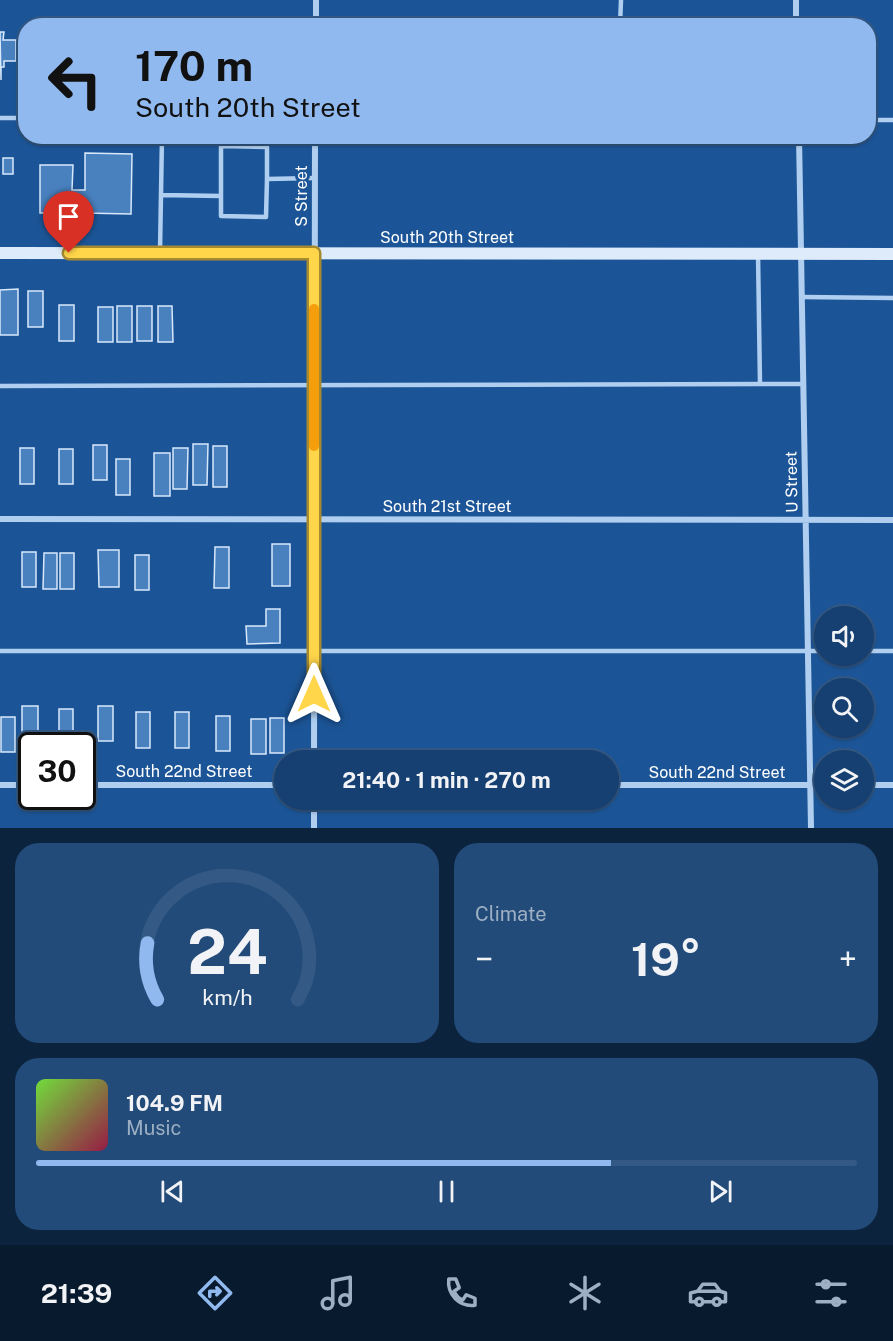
<!DOCTYPE html>
<meta charset="utf-8">
<style>
body{margin:0;font-family:"Public Sans",sans-serif;background:#224b79;color:#f1f3f6;height:100vh;display:flex;flex-direction:column;font-size:22px;white-space:nowrap}
*{box-sizing:border-box;margin:0}
p{font-size:20px;color:#9dafc3}
.icon{flex:none;width:33px;height:33px;fill:none;stroke:currentColor;stroke-width:2;stroke-linecap:round;stroke-linejoin:round}
.map{position:relative;height:828px;overflow:hidden}
.details{display:flex;flex-direction:column;gap:15px;padding:15px;background:#0c233e;flex:1}
.details>*{flex:none}
.top-card{position:absolute;left:18px;top:18px;width:858px;height:126px;border-radius:24px;box-shadow:0 2px 4px #0004,0 0 0 2px #345984;background:#90b9f0;color:#111;overflow:hidden}
.buttons{position:absolute;left:814px;top:606px;display:grid;gap:12px}
.buttons a{display:grid;place-items:center;width:60px;height:60px;border-radius:50%;background:#154071;box-shadow:0 2px 4px #0004,0 0 0 2px #345984;font-size:30px}
.speed{position:absolute;left:18px;top:732px;display:flex;gap:12px;font-size:30px;font-weight:700;text-align:center}
.speed>*{display:grid;place-content:center;width:78px;height:78px;border-radius:50%;background:#154071;box-shadow:0 2px 4px #0004,0 0 0 2px #345984;line-height:1}
.speed .limit{border:3px solid #111;border-radius:9px;background:#fff;color:#111}
.pin{position:absolute;display:grid;place-items:center;width:51px;height:51px;color:#fff;margin:-62px -26px;border-radius:50% 50% 50% 0;rotate:-45deg;box-shadow:0 0 6px #0007}
.pin .icon{rotate:45deg}
.me{position:absolute;width:66px;margin:-33px;rotate:0deg;stroke-linejoin:round;filter:drop-shadow(0 0 4px #0008)}
.turn{display:flex;align-items:center;gap:21px;height:126px;padding:0 18px;font-size:27px}
.turn .icon{width:78px;height:78px;stroke-width:2.5}
.turn b{display:block;font-size:42px;line-height:51px}
.big{font-size:45px;font-weight:700;line-height:1.1}
.details .widget{flex:1;display:flex;flex-direction:column;justify-content:center;gap:9px;min-width:0;padding:0 21px;border-radius:24px;background:#224b79}
.details .dial{align-items:center;gap:0}
.dial svg{height:156px;overflow:visible;fill:none;stroke:#345984;stroke-width:7;stroke-linecap:round;text-anchor:middle}
.dial text{fill:#f1f3f6;stroke:none}
.song{display:flex;align-items:center;gap:18px}
.cover{width:72px;height:72px;border-radius:9px;background:linear-gradient(135deg,hsl(100 70% 55%),hsl(340 70% 35%))}
.played{height:6px;border-radius:3px;background:linear-gradient(90deg,#90b9f0 70%,#345984 70%)}
.keys{display:flex;justify-content:space-around;direction:ltr}
.heat{display:flex;justify-content:space-between;align-items:center;font-size:33px;direction:ltr}
.details .tiles{flex:1;display:grid;gap:15px;grid-template-columns:1fr 1fr}
.widget:last-child{grid-column:span 2}
.trip{position:absolute;left:274px;top:750px;width:345px;height:60px;border-radius:30px;background:#154071;box-shadow:0 2px 4px #0004,0 0 0 2px #345984;font-weight:700;line-height:60px;text-align:center}
.menu{display:flex;height:96px;justify-content:space-around;align-items:center;background:#081a2d;color:#9dafc3}
.menu .icon{width:42px;height:42px}
.menu .on{color:#90b9f0}
.menu b{font-size:27px;color:#f1f3f6}
.map>svg:first-child{display:block}
.building{fill:#4981bf;stroke:#d7e8fb;stroke-width:1.5}
.lines{fill:none;stroke-linecap:round;stroke-linejoin:round}
.lane{stroke:#b0cff0;stroke-width:4.5}
.street{stroke:#b0cff0;stroke-width:6}
.secondary{stroke:#deebfb;stroke-width:12}
.route-casing{stroke:#a68a30;stroke-width:15}
.route{stroke:#ffd54a;stroke-width:10}
.slow{stroke:#f59e0b;stroke-width:10}
.labels{text-anchor:middle;stroke-width:6;stroke-linejoin:round;paint-order:stroke}
.street-label{font-size:16px;fill:#fff;stroke:#1c5597}
</style>
<div class="map">
<svg width="893" height="828" viewBox="0 0 893 828">
<rect width="100%" height="100%" fill="#1c5597"/>
<path class="building" d="M0,32H4L3,40H16V61H4V67H1V80Z
M20,32H26V66H21Z
M85,153L132,154L131,214L84,213L85,200H81V213H40V165H73L72,190H85Z
M3,158H13V174H3Z
M18,289V335H0V290Z
M28,291H43V327H28Z
M59,305H74V341H59Z
M117,306H132V342H117Z
M137,306H152V341H137Z
M158,306H172L173,342H158Z
M98,307H113V342H98Z
M193,444H208L207,485H193Z
M93,445H107V480H93Z
M213,446H227V487H213Z
M20,448H34V484H20Z
M173,448H188L187,489H173Z
M59,449H73V484H59Z
M154,453H170V496H154Z
M116,459H130V495H116Z
M272,544H290V586H272Z
M215,547H229V588H214Z
M98,550H119V587H99Z
M22,552H36V587H22Z
M44,553H57V589H43Z
M60,553H74V589H60Z
M135,555H149V590H135Z
M266,609H280V643L247,644L246,626H266Z
M22,706H38V746H32V748H22Z
M98,706H113V741H98Z
M59,709H73V744H59Z
M136,712H150V748H136Z
M175,712H189V748H175Z
M216,716H230V751H216Z
M1,717H15V752H1Z
M270,718H284V753H270Z
M251,719H266V754H251Z"/>
<g class="lines">
<path class="lane" d="M620,26L621,0
M0,118H26
M868,120H893
M267,179L266,217L221,216V146L267,147V179L315,178
M161,195L221,196
M160,251L162,136
M758,254L760,384
M802,297L893,298
M0,386L803,384
M0,651H825
M864,651H893"/>
<path class="street" d="M796,0V26
M316,26V0
M799,136L811,828
M0,519L893,520
M314,760L315,136
M0,785H32
M82,785H285
M609,785H825
M864,785H893
M314,800V828"/>
<path class="secondary" d="M0,253L893,254"/>
</g>
<g class="lines">
<g class="route-casing">
<path id="route" d="M69,253H314V694"/>
</g>
<use href="#route" class="route"/>
<path class="slow" d="M314,309V446"/>
</g>
<g class="labels">
<g class="street-label">
<text transform="translate(301 196) rotate(-90)" y="6">S Street</text>
<text x="447" y="243">South 20th Street</text>
<text transform="translate(791 482) rotate(-91)" y="6">U Street</text>
<text x="447" y="512">South 21st Street</text>
<text x="184" y="777">South 22nd Street</text>
<text x="717" y="778">South 22nd Street</text>
</g>
</g>
</svg>
<div class="buttons">
<a><svg class="icon" aria-label="sound" viewBox="0 0 24 24"><path d="M4 9h4l5-4v14l-5-4H4zM17 9q2 3 0 6"/></svg></a>
<a><svg class="icon" aria-label="search" viewBox="0 0 24 24"><circle cx="10" cy="10" r="6"/><path d="M15 15l6 6"/></svg></a>
<a><svg class="icon" aria-label="layers" viewBox="0 0 24 24"><path d="M12 4l9 5-9 5-9-5zM3 14l9 5 9-5"/></svg></a>
</div>
<div class="speed"><div class="limit">30</div></div>
<div class="pin" style="left:69px;top:253px;background:#d93025"><svg class="icon" aria-label="arrive" viewBox="0 0 24 24"><path d="M6 21V4h12l-3 4 3 4H6"/></svg></div>
<svg class="me" style="left:314px;top:694px" viewBox="-20 -20 40 40"><path d="M0-17L14 15 0 8-14 15z" fill="#ffd54a" stroke="#fff" stroke-width="4"/></svg>
<div class="trip">21:40 · 1 min · 270 m</div>
<div class="top-card">
<div class="turn"><svg class="icon" aria-label="left" viewBox="0 0 24 24"><path d="M17 20v-9H6M10 6l-5 5 5 5"/></svg><div><b>170 m</b>South 20th Street</div></div>
</div>
</div>
<section class="details">
<div class="tiles">
<div class="widget dial"><svg viewBox="0 0 100 80">
<path d="M14 69A42 42 0 1 1 86 69"/>
<path d="M14 69A42 42 0 0 1 9 40" stroke="#90b9f0"/>
<text x="50" y="56" font-size="32" font-weight="700">24</text>
<text x="50" y="72" font-size="11">km/h</text>
</svg></div>
<div class="widget"><p>Climate</p>
<div class="heat"><a>−</a><b class="big">19°</b><a>+</a></div>
</div>
<div class="widget">
<div class="song"><i class="cover"></i><div><b>104.9 FM</b><p>Music</p></div></div>
<div class="played"></div>
<div class="keys"><svg class="icon" aria-label="previous" viewBox="0 0 24 24"><path d="M18 5L8 12l10 7zM5 5v14"/></svg><svg class="icon" aria-label="pause" viewBox="0 0 24 24"><path d="M8 5v14M16 5v14"/></svg><svg class="icon" aria-label="next" viewBox="0 0 24 24"><path d="M6 5l10 7-10 7zM19 5v14"/></svg></div>
</div>
</div>
</section>
<nav class="menu">
<b>21:39</b>
<svg class="icon on" aria-label="directions" viewBox="0 0 24 24"><path d="M12 3l9 9-9 9-9-9zM9 14v-3h6M13 9l2 2-2 2"/></svg>
<svg class="icon" aria-label="music" viewBox="0 0 24 24"><path d="M9 18V5l10-2v13"/><circle cx="6" cy="18" r="3"/><circle cx="16" cy="16" r="3"/></svg>
<svg class="icon" aria-label="phone" viewBox="0 0 24 24"><path d="M5 4h4l2 5-3 2q2 4 5 5l2-3 5 2v4C11 20 4 13 5 4z"/></svg>
<svg class="icon" aria-label="climate" viewBox="0 0 24 24"><path d="M12 3v18M4 7l16 10M4 17L20 7"/></svg>
<svg class="icon" aria-label="car" viewBox="0 0 24 24"><path d="M5 17H2v-5l4-1 3-4h7l3 4 3 1v5h-3M9 17h6M6 11h13"/><circle cx="7" cy="17" r="2"/><circle cx="17" cy="17" r="2"/></svg>
<svg class="icon" aria-label="filters" viewBox="0 0 24 24"><path d="M4 7h16M4 17h16"/><circle cx="9" cy="7" r="2"/><circle cx="15" cy="17" r="2"/></svg>
</nav>
